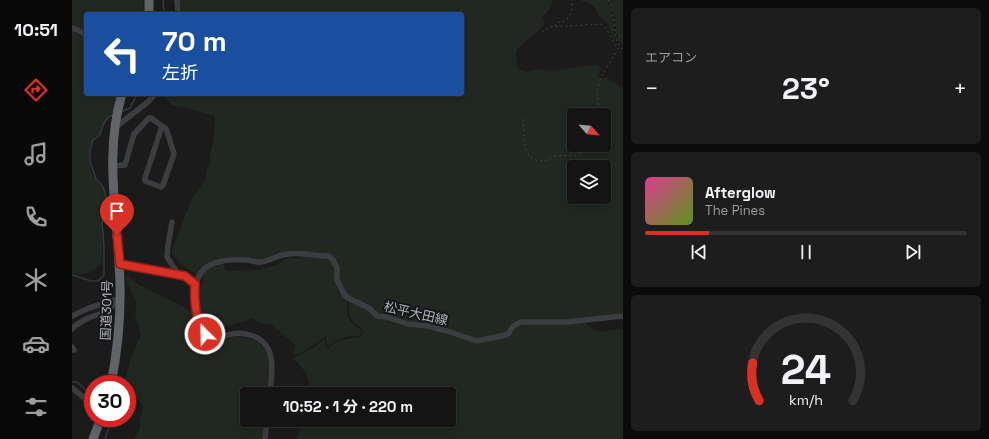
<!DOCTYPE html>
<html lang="ja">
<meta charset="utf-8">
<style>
body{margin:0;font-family:"Space Grotesk","Noto Sans JP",sans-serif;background:#1d1d1e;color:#f1f3f6;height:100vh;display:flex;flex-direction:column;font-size:15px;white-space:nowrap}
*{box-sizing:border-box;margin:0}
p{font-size:13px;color:#9d9ea0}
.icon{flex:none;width:22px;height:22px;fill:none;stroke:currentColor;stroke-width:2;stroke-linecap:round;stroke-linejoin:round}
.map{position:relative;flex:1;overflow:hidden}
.details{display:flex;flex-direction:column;gap:8px;padding:8px;background:#0b0b0c;width:366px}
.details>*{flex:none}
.top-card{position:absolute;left:12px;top:12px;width:380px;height:84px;border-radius:4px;box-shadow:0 2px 10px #0003,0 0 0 1px #333334;background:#1a4fa0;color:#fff;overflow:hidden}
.needle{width:26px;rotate:117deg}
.controls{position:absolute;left:495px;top:108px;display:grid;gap:8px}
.controls a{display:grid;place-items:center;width:44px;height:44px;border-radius:4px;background:#141415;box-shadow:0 2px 10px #0003,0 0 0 1px #333334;font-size:20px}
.speed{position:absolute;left:12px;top:375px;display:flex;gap:8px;font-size:20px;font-weight:700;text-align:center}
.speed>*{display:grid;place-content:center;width:52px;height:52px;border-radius:50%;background:#141415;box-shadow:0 2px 10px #0003,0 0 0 1px #333334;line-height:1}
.speed .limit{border:6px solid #d22;background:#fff;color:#111}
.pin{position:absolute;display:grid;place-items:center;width:34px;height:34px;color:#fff;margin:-41px -17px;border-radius:50% 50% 50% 0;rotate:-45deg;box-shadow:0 0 4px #0007}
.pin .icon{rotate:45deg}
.me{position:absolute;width:44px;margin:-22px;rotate:337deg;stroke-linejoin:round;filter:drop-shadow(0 0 3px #0008)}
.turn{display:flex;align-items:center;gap:14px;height:84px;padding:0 12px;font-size:18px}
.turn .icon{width:52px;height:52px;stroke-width:2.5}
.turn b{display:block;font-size:28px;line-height:34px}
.big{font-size:30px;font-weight:700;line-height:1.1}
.details .tile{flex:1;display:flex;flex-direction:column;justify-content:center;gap:6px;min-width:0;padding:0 14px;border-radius:6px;background:#1d1d1e}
.details .dial{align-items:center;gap:0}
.dial svg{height:104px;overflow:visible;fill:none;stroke:#333334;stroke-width:7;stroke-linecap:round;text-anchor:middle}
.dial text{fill:#f1f3f6;stroke:none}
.song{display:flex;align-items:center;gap:12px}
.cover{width:48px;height:48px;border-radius:6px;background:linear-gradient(135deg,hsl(330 70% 55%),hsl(90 70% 35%))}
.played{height:4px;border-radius:2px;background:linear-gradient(90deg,#d93025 20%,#333334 20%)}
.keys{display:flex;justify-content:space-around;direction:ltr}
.heat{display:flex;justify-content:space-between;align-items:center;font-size:22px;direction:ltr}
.trip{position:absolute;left:168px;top:387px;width:216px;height:40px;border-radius:4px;background:#141415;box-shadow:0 2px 10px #0003,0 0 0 1px #333334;font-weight:700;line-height:40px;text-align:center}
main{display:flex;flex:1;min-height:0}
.tab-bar{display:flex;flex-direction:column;width:72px;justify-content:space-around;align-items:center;background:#080808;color:#9d9ea0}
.tab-bar .icon{width:28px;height:28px}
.tab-bar .selected{color:#d93025}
.tab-bar b{font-size:18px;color:#f1f3f6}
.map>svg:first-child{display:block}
.green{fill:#212721;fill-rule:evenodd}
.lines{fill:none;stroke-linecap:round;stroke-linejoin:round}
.stream{stroke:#323b3f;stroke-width:1.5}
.path{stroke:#424448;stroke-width:1;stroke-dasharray:2 3;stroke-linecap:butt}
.minor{stroke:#3c3d41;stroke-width:5.5}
.trunk{stroke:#606468;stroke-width:9}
.route-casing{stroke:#8d1f18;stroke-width:10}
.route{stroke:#d93025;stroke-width:7}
.labels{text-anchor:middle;stroke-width:4;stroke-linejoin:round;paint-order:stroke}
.street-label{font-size:13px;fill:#afb4ba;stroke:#161618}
</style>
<main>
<nav class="tab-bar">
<b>10:51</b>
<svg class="icon selected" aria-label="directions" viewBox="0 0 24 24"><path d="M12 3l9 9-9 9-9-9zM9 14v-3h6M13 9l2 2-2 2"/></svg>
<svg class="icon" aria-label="music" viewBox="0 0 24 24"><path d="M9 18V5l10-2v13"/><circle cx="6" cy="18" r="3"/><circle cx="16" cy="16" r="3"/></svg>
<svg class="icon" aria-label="phone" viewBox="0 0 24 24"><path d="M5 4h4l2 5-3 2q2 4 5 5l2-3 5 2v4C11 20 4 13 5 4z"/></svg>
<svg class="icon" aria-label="climate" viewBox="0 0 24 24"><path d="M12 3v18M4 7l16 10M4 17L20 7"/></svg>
<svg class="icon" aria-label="car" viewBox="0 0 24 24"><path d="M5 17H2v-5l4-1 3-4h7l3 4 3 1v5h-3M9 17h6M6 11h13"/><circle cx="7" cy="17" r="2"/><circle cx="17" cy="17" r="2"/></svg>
<svg class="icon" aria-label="filters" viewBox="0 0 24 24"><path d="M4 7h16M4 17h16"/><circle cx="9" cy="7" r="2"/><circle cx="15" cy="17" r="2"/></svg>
</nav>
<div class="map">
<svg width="551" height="439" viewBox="0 0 551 439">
<rect width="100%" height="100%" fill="#1b1b1c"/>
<path class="green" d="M0,0H71L72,14H14V33L0,27Z
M107,0H481L477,10L470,17L473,22C465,36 450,41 444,52L445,68L455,72L463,69L480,71L522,65L528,66L527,78H535L551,88V314L512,321H455L437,331L406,340L308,316L276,297L269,285L262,259L221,252L191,261L151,259L126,275L108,264L99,253L120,198L133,181L135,169L139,162L137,156C141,149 143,126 143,116C129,113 116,106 101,106L90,94H390V14H108ZM502,115H532V145H502ZM502,167H532V197H502Z
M509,0H535L541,18L543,41C540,37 539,32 537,26C536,22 534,22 531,19C522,12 526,3 509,1Z
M537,0H551V48L545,38L542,15Z
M0,29L14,36V94H46L41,114H38L34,119L28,134L22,138L17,149V162L19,170L24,181L32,190L33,196L31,205L33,214L29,225L31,262C22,271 13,276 0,274Z
M233,256L257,258L264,268V280L275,299V316L278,321L289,330L290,333L288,336H278L264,340L255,347V340L253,337C242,344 234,352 222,355L221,352L224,345L198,324C191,325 185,322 179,318L174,321L149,327L147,333C126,340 126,302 125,289L130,284L132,273L137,267L148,263L152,265L153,269L157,271L186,270L205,265L215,258H225Z
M56,276L67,285L116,309L125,317L132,333L140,341C147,341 153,338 159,337C171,335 184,340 193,347L198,362L196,394H175V420H194L192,439H62L68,428V417C73,410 70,401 62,398L55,387V384L52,381L55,373L58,360L69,335L63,314L64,304L63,299L58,290L54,279Z
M277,299L291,306L303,315L356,327L405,341L430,336L444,324L512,322C530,338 531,329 551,329V439H225L231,420H377V394H237C239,377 232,369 221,358L241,348L253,339L254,349L268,340L289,337L291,332L290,328L282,323L277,315Z"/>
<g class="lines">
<path class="stream" d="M91,0L92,14
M49,112L58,108L65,94
M0,275L19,281H26L32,275V247L30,223L33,216L32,205L34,198L32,189L29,184L24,179L21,170L18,162V150L21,140L27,136L33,121L38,116L41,115
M0,382H5L21,397
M33,439L38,425L39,418"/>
<path class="path" d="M536,0C538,5 540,10 541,16C544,27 541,41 551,50
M483,26L484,23C487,22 489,22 491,22C499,18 502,7 499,0
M470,32L474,29L478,27L528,24C537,28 539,42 546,49L548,47
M529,115C528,107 525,100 525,93C526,76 538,64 545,50
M451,119C453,134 448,162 471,161C476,161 480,157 485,156C496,154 501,159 512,151L514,145"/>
<path class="minor" d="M105,0L106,14
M0,28L6,30L14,35
M44,127L77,101L83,94
M41,166L53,165L62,134L77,118H79L94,129L95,131L102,154L91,185L89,187L73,181V178L90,126
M100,222L96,245L95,257L106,274
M48,264L113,276L123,284
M0,316L17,308L43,300
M0,329L4,325L16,318L36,311L41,305V301
M0,347L2,350
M0,388L11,397L21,409
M197,394C200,379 204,353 191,342C184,335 170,332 160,334C151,335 142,341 134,334C125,326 123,309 123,298C121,264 146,258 174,260C179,260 184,263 189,262C198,261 206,255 215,254C229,252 243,256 257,256L261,260L265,268V280L272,294L276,298L297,308L305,316L315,317L336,324L356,326L375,331L405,341L434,335L437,333L441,326L449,322H495L551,316
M193,439L195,420"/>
<path class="trunk" d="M77,0V14
M39,384C47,344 50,304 47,263C44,207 33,149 50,94
M21,439L29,418"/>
</g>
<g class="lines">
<g class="route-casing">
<path id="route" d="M45,235L48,264L113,276L123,284C122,301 123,320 133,334"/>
</g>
<use href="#route" class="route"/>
</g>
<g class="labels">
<g class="street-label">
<text transform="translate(34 310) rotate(-88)" y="5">国道301号</text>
<text transform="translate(344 313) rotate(13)" y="5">松平大田線</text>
</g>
</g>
</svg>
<div class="controls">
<a><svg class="needle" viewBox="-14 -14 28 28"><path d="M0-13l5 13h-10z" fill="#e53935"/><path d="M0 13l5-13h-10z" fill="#9d9ea0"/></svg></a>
<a><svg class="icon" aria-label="layers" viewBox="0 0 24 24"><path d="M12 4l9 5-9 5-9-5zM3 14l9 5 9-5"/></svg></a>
</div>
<div class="speed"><div class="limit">30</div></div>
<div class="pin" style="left:45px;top:235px;background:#d93025"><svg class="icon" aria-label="arrive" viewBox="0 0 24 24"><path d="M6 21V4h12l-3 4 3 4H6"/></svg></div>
<svg class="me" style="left:133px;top:334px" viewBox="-20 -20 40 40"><circle r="17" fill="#d93025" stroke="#fff" stroke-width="3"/><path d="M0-11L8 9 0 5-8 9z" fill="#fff"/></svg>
<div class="trip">10:52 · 1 分 · 220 m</div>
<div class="top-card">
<div class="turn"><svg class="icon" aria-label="left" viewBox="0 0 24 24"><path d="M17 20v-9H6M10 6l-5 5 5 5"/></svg><div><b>70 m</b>左折</div></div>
</div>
</div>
<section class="details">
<div class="tile"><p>エアコン</p>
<div class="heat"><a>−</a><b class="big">23°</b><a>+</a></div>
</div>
<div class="tile">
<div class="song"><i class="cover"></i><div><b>Afterglow</b><p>The Pines</p></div></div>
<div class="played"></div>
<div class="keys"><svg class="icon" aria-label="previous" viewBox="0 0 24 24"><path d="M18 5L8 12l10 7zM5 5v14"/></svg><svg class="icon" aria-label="pause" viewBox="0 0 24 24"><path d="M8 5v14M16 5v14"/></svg><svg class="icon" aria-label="next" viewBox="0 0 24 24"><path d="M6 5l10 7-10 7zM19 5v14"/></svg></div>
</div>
<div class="tile dial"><svg viewBox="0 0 100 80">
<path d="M14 69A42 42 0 1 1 86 69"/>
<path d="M14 69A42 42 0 0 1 9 40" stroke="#d93025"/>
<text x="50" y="56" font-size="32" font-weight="700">24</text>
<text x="50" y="72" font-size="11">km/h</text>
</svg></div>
</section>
</main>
